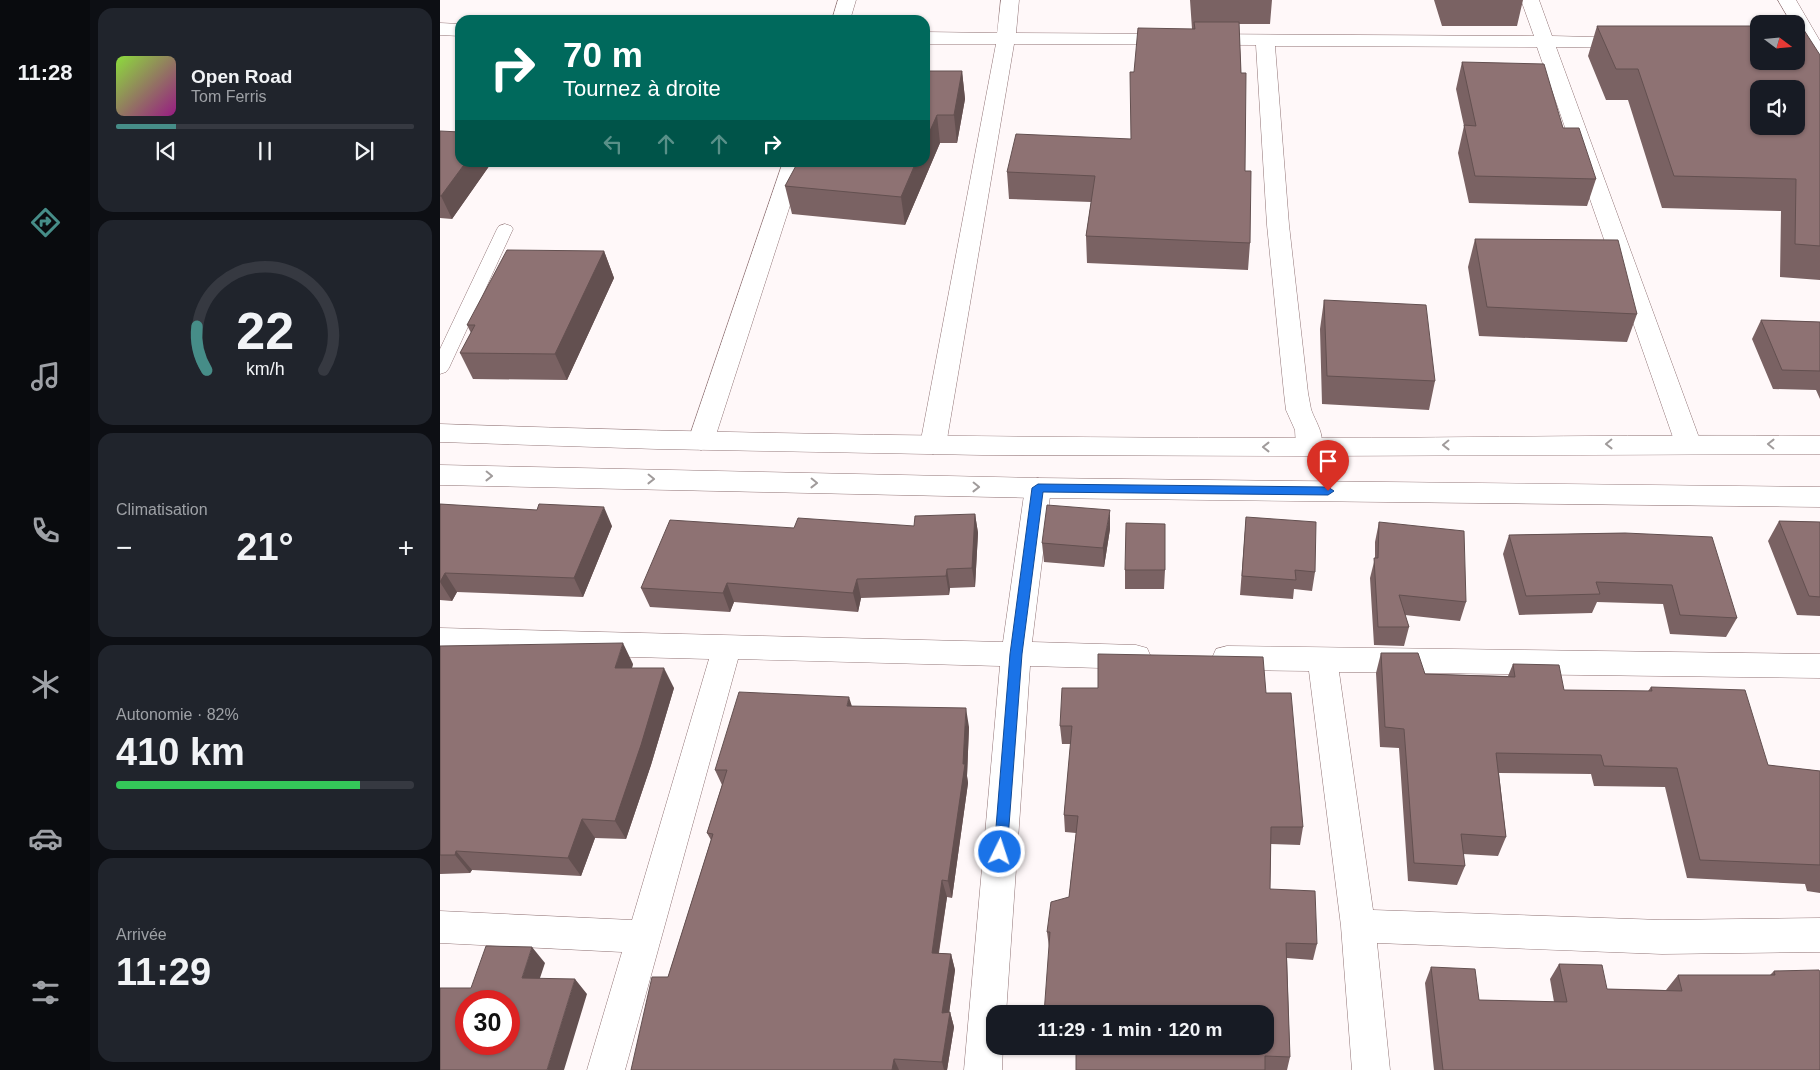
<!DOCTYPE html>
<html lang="fr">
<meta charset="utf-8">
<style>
body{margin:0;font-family:Helvetica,sans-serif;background:#20242c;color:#f1f3f6;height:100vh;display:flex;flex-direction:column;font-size:19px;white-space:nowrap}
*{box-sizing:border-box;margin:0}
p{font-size:16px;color:#9ea1a6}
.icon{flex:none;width:28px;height:28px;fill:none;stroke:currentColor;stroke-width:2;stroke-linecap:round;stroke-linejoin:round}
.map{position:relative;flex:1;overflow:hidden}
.drawer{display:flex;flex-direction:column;gap:8px;padding:8px;background:#0d0f14;width:350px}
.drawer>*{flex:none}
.banner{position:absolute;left:15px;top:15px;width:475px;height:152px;border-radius:15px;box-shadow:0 1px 4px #0004;background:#00695c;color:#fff;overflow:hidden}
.needle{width:32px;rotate:106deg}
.fabs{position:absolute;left:1310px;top:15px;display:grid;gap:10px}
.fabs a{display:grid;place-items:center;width:55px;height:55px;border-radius:10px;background:#171b24;box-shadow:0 1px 4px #0004;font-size:25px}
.speed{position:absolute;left:15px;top:990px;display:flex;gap:10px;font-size:25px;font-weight:700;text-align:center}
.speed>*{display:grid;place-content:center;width:65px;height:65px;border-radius:50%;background:#171b24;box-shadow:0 1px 4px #0004;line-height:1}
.speed .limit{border:8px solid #d22;background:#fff;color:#111}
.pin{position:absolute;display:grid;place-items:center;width:42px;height:42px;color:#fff;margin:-51px -21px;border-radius:50% 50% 50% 0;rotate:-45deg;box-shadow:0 0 5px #0007}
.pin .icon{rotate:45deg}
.me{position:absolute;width:55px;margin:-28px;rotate:4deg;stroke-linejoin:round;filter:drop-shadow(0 0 4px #0008)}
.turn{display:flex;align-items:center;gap:18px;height:105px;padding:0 25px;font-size:22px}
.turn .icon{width:65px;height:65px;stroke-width:2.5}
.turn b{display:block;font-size:35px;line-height:42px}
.lanes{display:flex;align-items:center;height:48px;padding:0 25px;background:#0003;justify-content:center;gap:25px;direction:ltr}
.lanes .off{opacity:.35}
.big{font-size:38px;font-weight:800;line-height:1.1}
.drawer .card{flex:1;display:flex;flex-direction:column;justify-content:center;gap:8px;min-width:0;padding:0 18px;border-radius:15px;background:#20242c}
.drawer .dial{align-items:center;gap:0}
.dial svg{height:130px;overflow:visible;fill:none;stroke:#363941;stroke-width:7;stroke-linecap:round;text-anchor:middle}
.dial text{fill:#f1f3f6;stroke:none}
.song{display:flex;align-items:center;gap:15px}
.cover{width:60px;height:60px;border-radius:8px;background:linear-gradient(135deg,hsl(90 70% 55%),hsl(310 70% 35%))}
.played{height:5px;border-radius:2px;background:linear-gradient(90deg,#468d88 20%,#363941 20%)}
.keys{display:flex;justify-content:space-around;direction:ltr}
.heat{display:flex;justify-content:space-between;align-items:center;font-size:28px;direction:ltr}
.charge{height:8px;border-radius:4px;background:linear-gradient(90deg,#34c759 82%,#363941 0)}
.trip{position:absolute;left:546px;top:1005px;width:288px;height:50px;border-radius:15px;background:#171b24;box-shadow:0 1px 4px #0004;font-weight:800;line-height:50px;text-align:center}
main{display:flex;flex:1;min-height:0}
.menu{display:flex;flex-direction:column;width:90px;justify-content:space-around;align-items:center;background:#090b0e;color:#9ea1a6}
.menu .icon{width:35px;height:35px}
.menu .active{color:#468d88}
.menu b{font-size:22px;color:#f1f3f6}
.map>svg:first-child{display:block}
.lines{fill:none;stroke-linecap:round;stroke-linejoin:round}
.lane-casing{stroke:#917476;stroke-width:1}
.street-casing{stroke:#917476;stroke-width:1}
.secondary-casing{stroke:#917476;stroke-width:1}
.lane{fill:#fff;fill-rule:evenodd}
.street{fill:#fff;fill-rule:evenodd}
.secondary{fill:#fff;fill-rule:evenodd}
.wall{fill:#7a6263}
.shaded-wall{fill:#635050}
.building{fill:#8e7273;stroke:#635050;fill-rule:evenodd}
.oneway{stroke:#a09b9b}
.route{fill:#1a73e8;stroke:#114b97}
</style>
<main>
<nav class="menu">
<b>11:28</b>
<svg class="icon active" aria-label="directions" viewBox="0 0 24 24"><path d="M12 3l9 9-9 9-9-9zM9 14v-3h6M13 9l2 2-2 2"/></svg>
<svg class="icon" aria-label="music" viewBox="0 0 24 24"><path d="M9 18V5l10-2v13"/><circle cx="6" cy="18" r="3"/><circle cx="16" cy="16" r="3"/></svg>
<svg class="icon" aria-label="phone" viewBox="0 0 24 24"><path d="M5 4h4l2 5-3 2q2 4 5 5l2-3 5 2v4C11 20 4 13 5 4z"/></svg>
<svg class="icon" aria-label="climate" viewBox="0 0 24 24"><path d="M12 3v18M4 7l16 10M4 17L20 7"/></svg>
<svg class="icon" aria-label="car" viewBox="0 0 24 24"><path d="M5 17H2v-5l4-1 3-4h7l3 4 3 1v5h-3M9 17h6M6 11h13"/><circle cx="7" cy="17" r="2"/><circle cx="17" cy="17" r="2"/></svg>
<svg class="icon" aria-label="filters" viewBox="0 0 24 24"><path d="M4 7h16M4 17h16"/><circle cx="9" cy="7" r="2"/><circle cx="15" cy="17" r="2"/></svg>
</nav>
<section class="drawer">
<div class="card">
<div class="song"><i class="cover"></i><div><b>Open Road</b><p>Tom Ferris</p></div></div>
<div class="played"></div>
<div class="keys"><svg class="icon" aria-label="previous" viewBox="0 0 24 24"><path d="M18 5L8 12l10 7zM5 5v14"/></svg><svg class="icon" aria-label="pause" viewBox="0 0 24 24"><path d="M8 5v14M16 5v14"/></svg><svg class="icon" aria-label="next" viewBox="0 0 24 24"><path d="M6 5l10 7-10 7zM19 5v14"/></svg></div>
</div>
<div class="card dial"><svg viewBox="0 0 100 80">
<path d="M14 69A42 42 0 1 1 86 69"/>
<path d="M14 69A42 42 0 0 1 8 42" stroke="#468d88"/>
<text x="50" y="56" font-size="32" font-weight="700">22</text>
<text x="50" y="72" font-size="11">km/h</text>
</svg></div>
<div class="card"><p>Climatisation</p>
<div class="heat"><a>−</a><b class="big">21°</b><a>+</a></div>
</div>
<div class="card"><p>Autonomie · 82%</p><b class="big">410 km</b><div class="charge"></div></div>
<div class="card"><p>Arrivée</p><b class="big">11:29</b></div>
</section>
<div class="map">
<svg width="1380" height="1070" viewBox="0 0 1380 1070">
<rect width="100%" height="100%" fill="#fff8f9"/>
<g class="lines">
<g class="lane-casing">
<path id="lane" d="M65,224L71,226L73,229L9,368L6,372L0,374V349L57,229L59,226Z"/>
</g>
<g class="street-casing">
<path id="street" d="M398,0H416L410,20H392Z
M561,0H579L576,33L1094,36L1081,0H1099L1112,36L1195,38L1197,42L1195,46L1188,48L1116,47L1261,443L1257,449L1248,452L1239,449L1235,443L1097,47L835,46L849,225L868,393C869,398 870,404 871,409C876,424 888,437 878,454L869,456L860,454L856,447L855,430L846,410L844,393L827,225L816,45L574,44L506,445L502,451L493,454L484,451L480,445L556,44H485V32L557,33Z
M1338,0H1356L1380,41V63L1373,61C1366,50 1356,37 1356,24H1352Z
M0,23L20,24V36L0,35Z
M343,162H364L274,441L270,447L261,450L252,447L248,441Z
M598,478L607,481L611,488L592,642L696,645L707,648L711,657L707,666L696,669L590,666L566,1014H555V1046H563L562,1070H524L560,666L298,659L185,1070H147L182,952L0,943V911L192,920L269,659L0,652V628L563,642L585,488L589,481Z
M787,646L1380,654V678L899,672L933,910L1222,920L1380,918V952L1222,954L937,943L950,1070H912L901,926L869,671L787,670L776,667L772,658L776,649Z"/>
</g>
<g class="secondary-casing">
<path id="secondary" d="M0,424C289,434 578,438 867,438C1038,438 1209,434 1380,436V454L867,456L542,455L217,449L0,442Z
M0,465L598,478L1380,487V507L598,498L0,485Z"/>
</g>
<use href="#lane" class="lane"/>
<use href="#street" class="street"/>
<use href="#secondary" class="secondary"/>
</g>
<path class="wall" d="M750,0H832L830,24H799L805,171L810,243L808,270L647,263L646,236L651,202L569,199L567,172L691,139L752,29Z
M994,0H1083L1077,26H1002Z
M1157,26L1380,55V280L1340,277L1341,211L1222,208L1188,100H1166L1148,56Z
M1022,62L1123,128L1156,179L1147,206L1029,203L1018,153L1024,126L1016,89Z
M485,71H522L525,99L517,143H500L465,225L352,214L345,186Z
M0,131L20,162H52L12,219L0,218Z
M1035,239L1197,314L1187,342L1039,336L1028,267Z
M164,251L174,278L127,380L33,379L20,353L31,333L27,325Z
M884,300L995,381L989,410L882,404L880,329Z
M1321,320L1380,322V399L1376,390L1333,389L1312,339Z
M0,504L172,526L143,597L17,592L12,601L0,600Z
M535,514L538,533L535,587L510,588L509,595L421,598L418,612L294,602L290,612L210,607L201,588L354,528L474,526Z
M806,517L875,572L872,591L854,589L853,599L800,595Z
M1339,521L1380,522V616L1357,615L1328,541Z
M939,522L1026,602L1020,621L965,615L969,627L964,646L934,645L930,578L935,558V542Z
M670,529L664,567L604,562L602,543Z
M1185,533L1297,618L1286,637L1230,634L1223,604L1157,602L1152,613L1079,615L1063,554L1069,535Z
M685,570H725L724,589H685Z
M0,646L193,664L192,668L234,688L211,765L186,839L155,838L141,876L32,870L30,873L0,874Z
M941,653L985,674L1068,676L1073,664L1124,690L1208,691L1211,687L1328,765L1380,771V893L1367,891L1365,884L1247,878L1225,787L1154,786L1151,774L1059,773L1066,837L1058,856L1023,854L1025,866L1017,885L968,881L959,748L940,747L936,673Z
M826,693L863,827L860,845L831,844L830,889L877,944L873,960L847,958L850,1057L847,1070H636V1054H604L603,1046H825L609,947L607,932L629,897L636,833L625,832L624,815L631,744H622L620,726Z
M412,706L529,727L527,776L528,783L512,898L507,897L499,953L511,954L515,970L509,1012H510L514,1027L507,1070H191L228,977L271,840L267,833L282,785L275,770Z
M1119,964L1167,989L1226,990L1238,975H1330L1334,971L1380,1070H994L985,983L991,967L1039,1000L1114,1002L1110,979Z"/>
<path class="shaded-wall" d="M522,71L525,99L517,143L514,115Z
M497,115L500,143L465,225L461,197L476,162H485V142Z
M26,162H52L12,219L1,196Z
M164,251L174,278L127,380L115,354Z
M164,507L172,526L143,597L134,578Z
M670,510V529L664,567L663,548Z
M535,514L538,533L535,587L532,568Z
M507,569L510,588L509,595L506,576Z
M5,573L17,592L12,601L0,582Z
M417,579L421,598L418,612L413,593Z
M287,583L294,602L290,612L283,593Z
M183,643L193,664L186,688L175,668Z
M224,668L234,688L211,765L186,839L175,821Z
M409,697L415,716L407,706Z
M526,708L529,727L527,776L528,783L512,898L508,881L523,764Z
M142,819L155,838L141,876L128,858Z
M16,851L32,870L30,873L15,855Z
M502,880L507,897L496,969L492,953Z
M92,947L105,963L95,993L82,978Z
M511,954L515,970L507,1029L502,1013Z
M135,979L147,994L124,1070H107Z
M510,1012L514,1027L507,1070H504L502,1062Z
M454,1059L459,1070H452Z"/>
<path class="building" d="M75,19L141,20H75Z
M754,22H799L801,73H806L805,171H811L810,243L646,236L655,176L567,172L576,134L691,139L690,72H694L698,28L755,29Z
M1157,26H1319V61H1356V27H1362L1380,55V246L1355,244L1356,179L1234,176L1198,69H1176ZM1319,89H1356V126H1319Z
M1022,62L1104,64L1123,128H1139L1156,179L1035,176L1024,125L1036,126Z
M485,71H522L514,115H497L485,142Z
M0,131L20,132V162H26L1,196H0Z
M358,162H476L461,197L345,186Z
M1035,239L1178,240L1197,314L1047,307Z
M67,250L164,251L115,354L20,353L35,325H27Z
M884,300L986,305L995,381L887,376Z
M1321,320L1380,322V371L1342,370Z
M0,504L97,510L99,504L164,507L134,578L5,573L0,582Z
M607,505L670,510L663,548L602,543Z
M535,514L532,568L507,569L506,576L417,579L413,593L287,583L283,593L201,588L230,520L354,528L358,518L474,526L475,516Z
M806,517L876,522L875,572L855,570L856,580L802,576Z
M1339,521L1380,522V597L1369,596Z
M939,522L1024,531L1026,602L959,595L969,627H938L934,558H938Z
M686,523L725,524V570H685Z
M1185,533L1272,537L1297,618L1240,615L1232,585L1156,582L1160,594L1086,596L1069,535Z
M183,643L175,668H224L201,745L175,821L142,819L128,858L16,851L15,855H0V646Z
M941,653H978L985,674L1075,677L1073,664L1119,665L1124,690L1212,691L1211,687L1305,690L1328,765L1380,771V865L1260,860L1237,768L1164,766L1161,755L1056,753L1066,837L1021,834L1025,866L974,863L964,729L945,727Z
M658,654L823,657L826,693H851L863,827H831L830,889L875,891L877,944L846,943L850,1057L825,1056V1070H636V1046H825V1014H604L610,932H607L611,902L629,897L638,816L624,815L632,726H620L622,688H658Z
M299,692L409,697L407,706L526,708L523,764H525L508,881L502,880L492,953L511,954L502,1013L510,1012L502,1062L454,1059L452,1070H191L212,977H228L273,834L267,833L287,770H275Z
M46,946L92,947L82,978L135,979L107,1070H0V988H31ZM26,1001H69V1044H26Z
M1119,964L1162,965L1167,989L1242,991L1238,975H1335L1334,971L1379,970L1380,972V1070H1003L991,967L1035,969L1039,1000L1127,1002Z"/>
<defs><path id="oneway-chevron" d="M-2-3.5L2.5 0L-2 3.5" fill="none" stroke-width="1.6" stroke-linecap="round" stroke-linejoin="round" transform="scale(1.25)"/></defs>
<g class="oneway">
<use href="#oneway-chevron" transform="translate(1169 444) rotate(179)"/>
<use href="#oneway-chevron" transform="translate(1331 444) rotate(-179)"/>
<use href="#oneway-chevron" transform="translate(1006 445) rotate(179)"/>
<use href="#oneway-chevron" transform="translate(826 447) rotate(-180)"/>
<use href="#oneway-chevron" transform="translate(49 476) rotate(1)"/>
<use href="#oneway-chevron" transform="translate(211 479) rotate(1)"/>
<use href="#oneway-chevron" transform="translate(374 483) rotate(1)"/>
<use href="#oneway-chevron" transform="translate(536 487) rotate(1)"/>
</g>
<path class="route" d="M598,484L888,487L894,491L888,495L603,492L582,654L567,852L565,857L560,859L556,857L554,852L570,654L592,488Z"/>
</svg>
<div class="fabs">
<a><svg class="needle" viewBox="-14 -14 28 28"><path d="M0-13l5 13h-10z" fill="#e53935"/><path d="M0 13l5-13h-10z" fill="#9ea1a6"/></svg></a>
<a><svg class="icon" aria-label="sound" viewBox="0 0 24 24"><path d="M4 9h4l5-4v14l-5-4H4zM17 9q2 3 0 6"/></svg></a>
</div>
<div class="speed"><div class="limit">30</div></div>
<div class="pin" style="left:888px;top:491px;background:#d93025"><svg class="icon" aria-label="arrive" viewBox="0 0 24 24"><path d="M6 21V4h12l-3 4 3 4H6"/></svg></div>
<svg class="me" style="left:560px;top:852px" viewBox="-20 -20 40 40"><circle r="17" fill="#1a73e8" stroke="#fff" stroke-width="3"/><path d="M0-11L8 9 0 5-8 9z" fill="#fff"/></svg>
<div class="trip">11:29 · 1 min · 120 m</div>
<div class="banner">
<div class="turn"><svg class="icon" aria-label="right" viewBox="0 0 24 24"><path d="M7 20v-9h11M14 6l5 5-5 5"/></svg><div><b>70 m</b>Tournez à droite</div></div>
<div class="lanes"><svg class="icon off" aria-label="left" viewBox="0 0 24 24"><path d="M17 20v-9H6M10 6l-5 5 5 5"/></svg><svg class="icon off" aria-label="ahead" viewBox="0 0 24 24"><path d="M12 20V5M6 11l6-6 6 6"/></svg><svg class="icon off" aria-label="ahead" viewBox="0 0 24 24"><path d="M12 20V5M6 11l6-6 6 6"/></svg><svg class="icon" aria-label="right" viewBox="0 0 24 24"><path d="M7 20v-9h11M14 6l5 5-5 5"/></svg></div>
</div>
</div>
</main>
